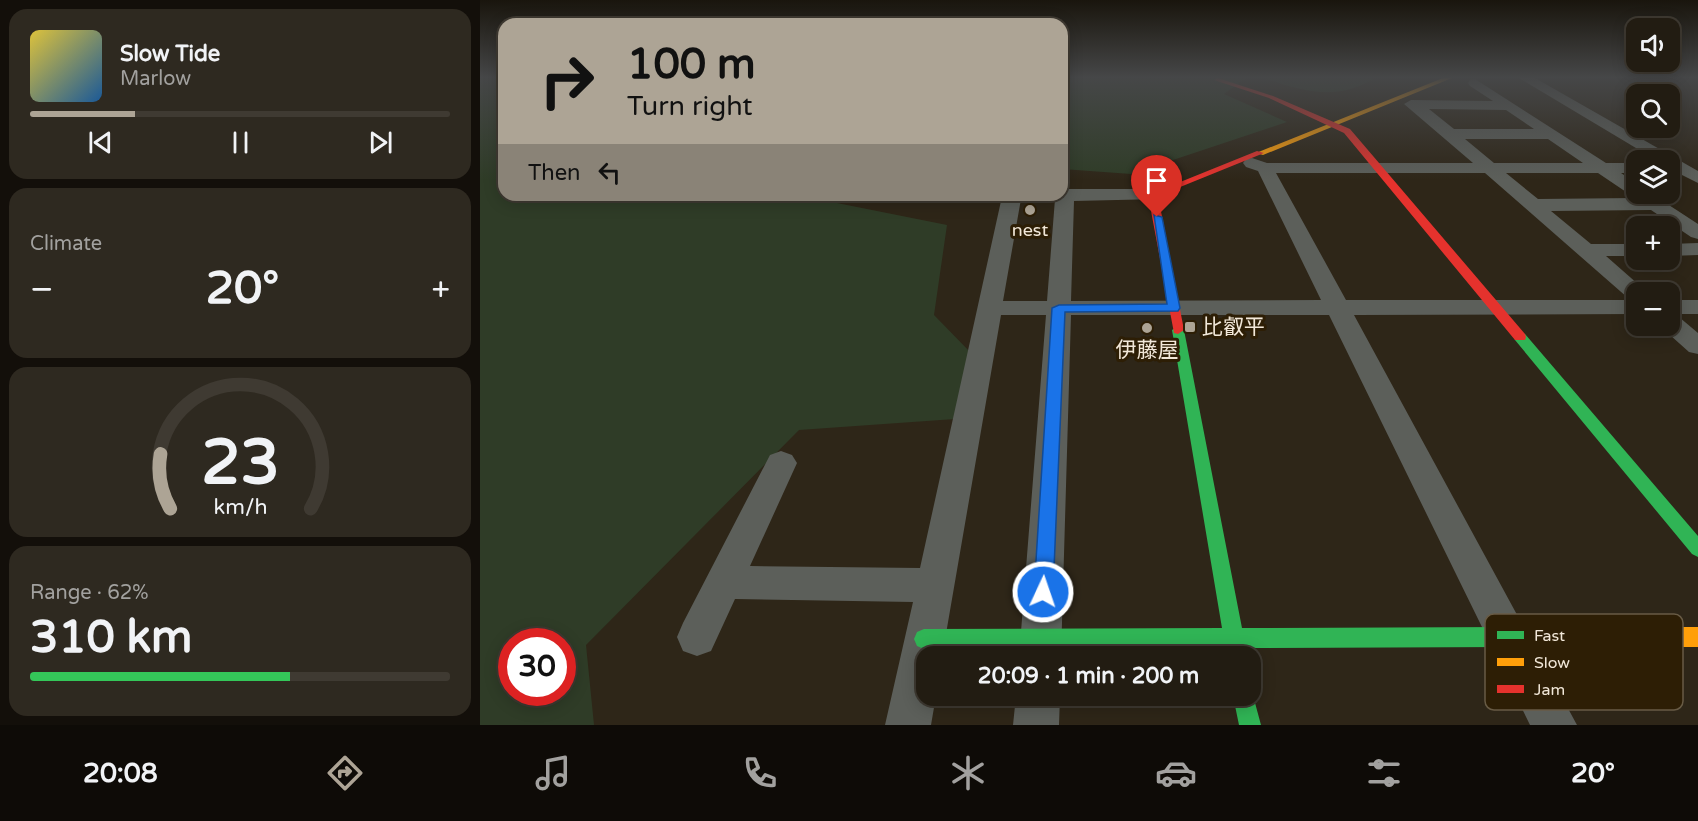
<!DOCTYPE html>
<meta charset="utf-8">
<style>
body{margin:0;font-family:"Varela Round","Noto Sans JP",sans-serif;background:#2e2920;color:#f1f3f6;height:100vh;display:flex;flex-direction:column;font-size:22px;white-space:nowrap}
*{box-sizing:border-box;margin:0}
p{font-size:20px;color:#a2a19f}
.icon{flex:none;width:33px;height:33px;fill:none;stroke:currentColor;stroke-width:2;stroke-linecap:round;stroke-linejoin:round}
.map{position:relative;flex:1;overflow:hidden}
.sheet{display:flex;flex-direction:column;gap:9px;padding:9px;background:#130f0a;width:480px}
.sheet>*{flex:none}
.banner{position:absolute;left:18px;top:18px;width:570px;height:183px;border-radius:18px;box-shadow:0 3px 15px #0003,0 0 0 2px #3f3a32;background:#ada495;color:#111;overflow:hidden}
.controls{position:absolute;left:1146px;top:18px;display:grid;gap:12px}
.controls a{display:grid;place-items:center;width:54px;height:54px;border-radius:12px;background:#221c12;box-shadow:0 3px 15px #0003,0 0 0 2px #3f3a32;font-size:30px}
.speed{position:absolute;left:18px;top:628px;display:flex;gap:12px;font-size:30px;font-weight:700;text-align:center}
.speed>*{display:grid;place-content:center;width:78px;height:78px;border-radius:50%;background:#221c12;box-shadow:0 3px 15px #0003,0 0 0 2px #3f3a32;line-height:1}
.speed .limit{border:9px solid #d22;background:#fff;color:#111}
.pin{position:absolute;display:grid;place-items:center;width:51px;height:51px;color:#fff;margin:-62px -26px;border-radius:50% 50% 50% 0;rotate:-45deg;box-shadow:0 0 6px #0007}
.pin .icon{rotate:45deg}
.me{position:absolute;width:66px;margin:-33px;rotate:3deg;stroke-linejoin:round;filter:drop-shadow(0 0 4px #0008)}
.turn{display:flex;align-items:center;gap:21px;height:126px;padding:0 30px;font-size:27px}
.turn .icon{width:78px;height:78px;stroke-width:2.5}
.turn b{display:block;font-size:42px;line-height:51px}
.then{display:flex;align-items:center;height:57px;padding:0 30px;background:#0003;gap:12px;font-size:22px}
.big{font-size:45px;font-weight:800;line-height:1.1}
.sheet .tile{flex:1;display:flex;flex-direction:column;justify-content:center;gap:9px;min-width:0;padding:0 21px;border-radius:18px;background:#2e2920}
.sheet .dial{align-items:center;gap:0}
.dial svg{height:156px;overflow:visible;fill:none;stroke:#3f3a32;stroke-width:7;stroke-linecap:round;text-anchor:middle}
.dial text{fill:#f1f3f6;stroke:none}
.song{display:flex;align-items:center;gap:18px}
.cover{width:72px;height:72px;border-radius:9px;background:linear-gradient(135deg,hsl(50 70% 55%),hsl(210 70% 35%))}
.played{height:6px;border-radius:3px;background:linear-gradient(90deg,#ada495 25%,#3f3a32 25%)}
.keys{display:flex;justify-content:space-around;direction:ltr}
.heat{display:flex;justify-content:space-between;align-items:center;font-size:33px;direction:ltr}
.charge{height:9px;border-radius:4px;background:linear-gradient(90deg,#34c759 62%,#3f3a32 0)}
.trip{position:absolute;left:436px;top:646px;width:345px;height:60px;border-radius:18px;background:#221c12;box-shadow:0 3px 15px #0003,0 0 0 2px #3f3a32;font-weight:800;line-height:60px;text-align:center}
.tabs{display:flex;height:96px;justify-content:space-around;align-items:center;background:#0e0b07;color:#a2a19f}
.tabs .icon{width:42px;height:42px}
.tabs .selected{color:#ada495}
.tabs b{font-size:27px;color:#f1f3f6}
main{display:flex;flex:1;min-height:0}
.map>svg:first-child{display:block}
.green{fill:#2f3c27;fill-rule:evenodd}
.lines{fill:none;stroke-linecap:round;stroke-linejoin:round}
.street{fill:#5c5f5a;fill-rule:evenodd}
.fast{fill:#30b455;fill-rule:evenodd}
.slow{fill:#ff9f0a;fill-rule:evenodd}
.jam{fill:#e5322d;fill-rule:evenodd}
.route{fill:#1a73e8;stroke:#114b97;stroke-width:1.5}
.poi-dot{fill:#ada495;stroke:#2d1e05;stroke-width:2}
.labels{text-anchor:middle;stroke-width:6;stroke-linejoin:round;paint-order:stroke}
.far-poi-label{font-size:18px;fill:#f2e8d9;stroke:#2d1e05}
.poi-label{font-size:21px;fill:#f2e8d9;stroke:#2d1e05;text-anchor:start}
.key{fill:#2d1e05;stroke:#685b45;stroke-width:1.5}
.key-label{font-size:16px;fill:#f2e8d9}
</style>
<main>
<section class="sheet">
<div class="tile">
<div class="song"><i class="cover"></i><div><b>Slow Tide</b><p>Marlow</p></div></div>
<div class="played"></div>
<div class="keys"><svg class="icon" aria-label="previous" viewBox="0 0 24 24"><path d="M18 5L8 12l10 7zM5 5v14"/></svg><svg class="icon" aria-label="pause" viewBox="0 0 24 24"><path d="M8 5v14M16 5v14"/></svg><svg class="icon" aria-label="next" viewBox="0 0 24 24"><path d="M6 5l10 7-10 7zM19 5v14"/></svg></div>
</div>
<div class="tile"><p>Climate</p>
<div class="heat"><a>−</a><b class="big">20°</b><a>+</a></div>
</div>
<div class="tile dial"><svg viewBox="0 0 100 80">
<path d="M14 69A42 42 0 1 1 86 69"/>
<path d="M14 69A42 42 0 0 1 9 41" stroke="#ada495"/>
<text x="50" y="56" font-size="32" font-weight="700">23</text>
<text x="50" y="72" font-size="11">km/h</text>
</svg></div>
<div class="tile"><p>Range · 62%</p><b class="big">310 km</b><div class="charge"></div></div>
</section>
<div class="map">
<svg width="1218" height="725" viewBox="0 0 1218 725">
<rect width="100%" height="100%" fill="#2e2618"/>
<path class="green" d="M0,78H24V195H286L347,201L467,225L454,315L492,354L475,419L319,430L106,645L114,725H0ZM32,642H82V693H32Z
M582,78H766L744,94L807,122L651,174L582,169Z
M782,78H896C854,102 825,91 782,78Z"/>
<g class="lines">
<path class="street" d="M1039,78H1055L1218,171V183L1190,169V160H1176Z
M995,79L1126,163H1156V173H1141L1156,183V194H1172L1218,224V239L1211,237L1171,210L1071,211L1111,244H1156V256H1126L1167,292H1156V314L874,315L1097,725H1050L849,315H591L581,657H539L566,315H521L462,657H447V696H456L451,725H405L433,602L255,599L231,651L217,656L203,651L197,637L203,623L290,455L301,451L312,455L317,463L270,566L440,568L521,201H349L342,199L340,195H545L541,199L523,301H567L575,199L573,195H582V189H673L680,191L682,195L680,199L594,201L591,301L841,300L778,171L766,167L763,163L766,159L772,158L787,163H993L924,104L931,100L1013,101L990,86L988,83L990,80ZM949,109L1026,110L1054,129H974ZM985,139H1068L1103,163H1014ZM796,173H1005L1148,298L1155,300H866ZM1026,173H1118L1155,198L1058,199Z
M1218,243V255L1190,256V244Z
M1190,300H1218V314H1190Z
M1190,315L1199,317L1218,333V354L1209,352L1181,327L1180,326H1190Z
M536,696H580L579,725H533Z"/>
<path class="fast" d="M698,326L704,330L762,628L1028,627L1035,630L1038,637L1035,644L1028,647L766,648L767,657H747L745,648L444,649L437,646L434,639L437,632L444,629L742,628L692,330Z
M1040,333L1045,334L1218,536V557L1212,554L1035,340L1034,337L1035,334Z
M771,688L781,725H759L753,696H771Z"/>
<path class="slow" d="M963,78H972L783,155L776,153Z
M1028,627H1218V647H1028L1021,644L1018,637L1021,630Z"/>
<path class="jam" d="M738,78L793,96L870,129L1045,334L1046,337L1045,340H1035L864,133L789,98L734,80Z
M777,151L784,153L678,196L704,330L698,334L694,333L668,195Z"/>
</g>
<linearGradient id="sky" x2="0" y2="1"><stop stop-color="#19150d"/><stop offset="0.43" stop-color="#464748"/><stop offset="1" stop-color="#464748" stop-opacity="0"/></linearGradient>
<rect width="1218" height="180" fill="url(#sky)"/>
<path class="route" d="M674,215L682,217L700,308L698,311L585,312L573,592L570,598L563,601L556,598L554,592L572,308L579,305L687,304Z"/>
<g class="poi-dot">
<circle cx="550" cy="210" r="6"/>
<rect x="704" y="321" width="12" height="12" rx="3"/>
<circle cx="667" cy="328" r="6"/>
</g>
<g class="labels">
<g class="far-poi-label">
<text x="550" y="236">nest</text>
</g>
<g class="poi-label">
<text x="722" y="334">比叡平</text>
<text x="667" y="357" text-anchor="middle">伊藤屋</text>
</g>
</g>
<rect x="1005" y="614" width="198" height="96" rx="9" class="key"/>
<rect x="1017" y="631" width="27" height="8" fill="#30b455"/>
<rect x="1017" y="658" width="27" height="8" fill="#ff9f0a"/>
<rect x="1017" y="685" width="27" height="8" fill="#e5322d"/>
<g class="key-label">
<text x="1054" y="641">Fast</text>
<text x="1054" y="668">Slow</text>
<text x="1054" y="695">Jam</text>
</g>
</svg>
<div class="controls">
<a><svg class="icon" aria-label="sound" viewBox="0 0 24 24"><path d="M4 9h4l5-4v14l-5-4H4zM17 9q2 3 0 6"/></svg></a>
<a><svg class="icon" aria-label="search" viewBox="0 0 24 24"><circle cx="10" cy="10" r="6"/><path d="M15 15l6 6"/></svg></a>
<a><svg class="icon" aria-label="layers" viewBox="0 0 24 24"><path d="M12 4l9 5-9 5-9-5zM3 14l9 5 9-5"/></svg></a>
<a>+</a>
<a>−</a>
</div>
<div class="speed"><div class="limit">30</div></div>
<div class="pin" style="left:677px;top:217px;background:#d93025"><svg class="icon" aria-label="arrive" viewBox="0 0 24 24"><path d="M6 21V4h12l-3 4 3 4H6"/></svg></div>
<svg class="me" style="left:563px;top:592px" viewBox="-20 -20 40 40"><circle r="17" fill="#1a73e8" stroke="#fff" stroke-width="3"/><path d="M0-11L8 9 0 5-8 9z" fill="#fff"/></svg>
<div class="trip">20:09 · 1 min · 200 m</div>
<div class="banner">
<div class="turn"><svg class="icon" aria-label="right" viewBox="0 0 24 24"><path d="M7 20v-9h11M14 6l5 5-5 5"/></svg><div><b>100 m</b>Turn right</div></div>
<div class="then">Then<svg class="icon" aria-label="left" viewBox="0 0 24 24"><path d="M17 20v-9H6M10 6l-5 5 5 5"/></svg></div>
</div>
</div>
</main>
<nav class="tabs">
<b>20:08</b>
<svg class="icon selected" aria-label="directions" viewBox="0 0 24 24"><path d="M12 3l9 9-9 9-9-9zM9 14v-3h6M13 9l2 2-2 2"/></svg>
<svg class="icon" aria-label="music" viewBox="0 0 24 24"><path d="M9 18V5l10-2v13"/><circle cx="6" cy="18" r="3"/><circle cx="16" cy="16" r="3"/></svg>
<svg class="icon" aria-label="phone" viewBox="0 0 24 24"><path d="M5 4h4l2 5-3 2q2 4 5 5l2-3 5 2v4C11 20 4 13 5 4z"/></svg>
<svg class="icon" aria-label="climate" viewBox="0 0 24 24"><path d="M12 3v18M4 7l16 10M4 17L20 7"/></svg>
<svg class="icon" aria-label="car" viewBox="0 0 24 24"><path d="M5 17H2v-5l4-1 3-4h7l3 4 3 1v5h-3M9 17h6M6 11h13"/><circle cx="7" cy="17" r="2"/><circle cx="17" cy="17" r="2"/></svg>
<svg class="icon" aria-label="filters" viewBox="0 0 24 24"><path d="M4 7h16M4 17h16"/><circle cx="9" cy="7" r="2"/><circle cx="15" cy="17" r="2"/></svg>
<b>20°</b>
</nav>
